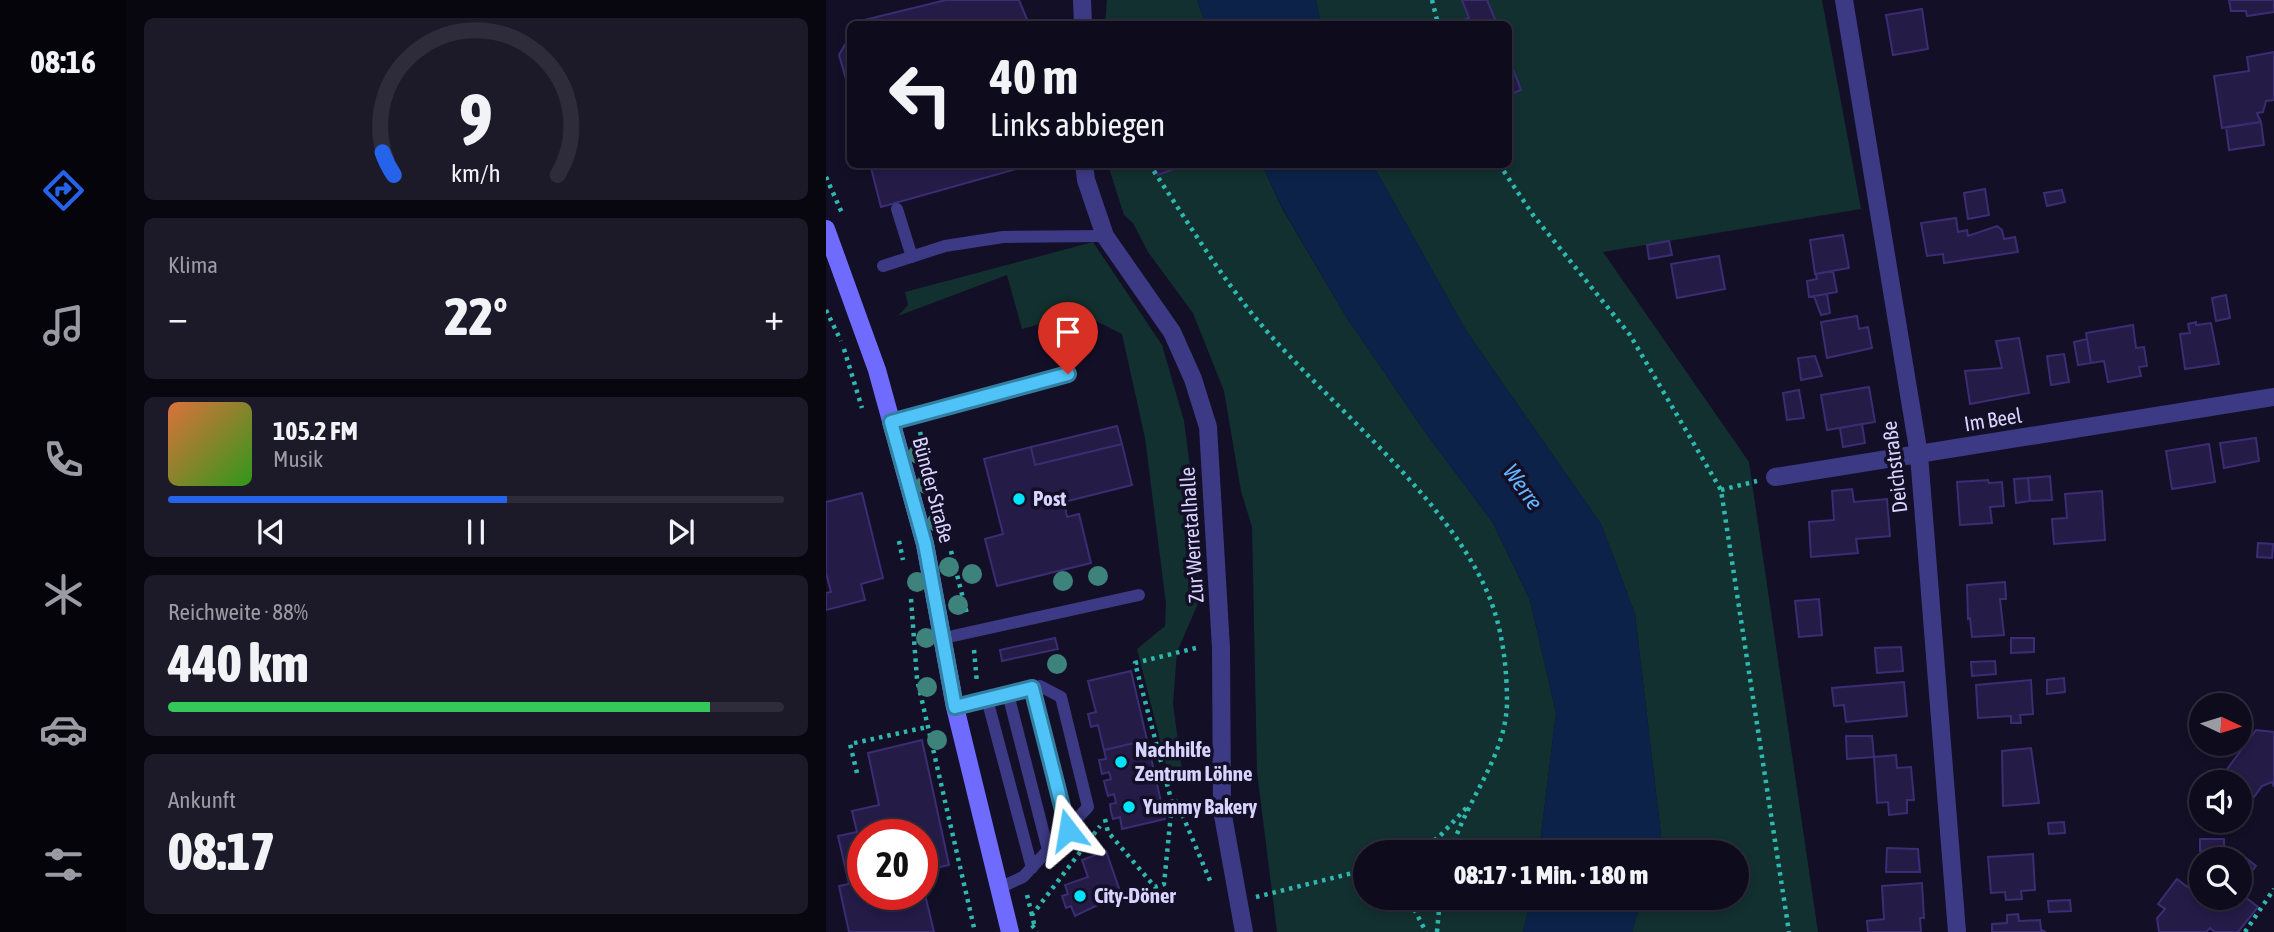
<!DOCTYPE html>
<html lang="de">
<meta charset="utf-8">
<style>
body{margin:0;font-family:"Asap Condensed",sans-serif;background:#1c1929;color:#f1f3f6;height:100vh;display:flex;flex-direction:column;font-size:26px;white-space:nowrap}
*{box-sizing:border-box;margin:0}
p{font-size:23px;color:#9b9ba3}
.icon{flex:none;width:38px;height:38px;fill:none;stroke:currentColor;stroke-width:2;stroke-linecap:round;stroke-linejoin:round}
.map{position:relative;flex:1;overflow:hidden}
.panel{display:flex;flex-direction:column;gap:18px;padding:18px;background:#08060f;width:700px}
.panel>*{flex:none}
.banner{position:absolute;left:21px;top:21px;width:665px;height:147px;border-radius:10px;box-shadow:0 4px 10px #0003,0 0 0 2px #2e2b3b;background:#0e0b1c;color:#f1f3f6;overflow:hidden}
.needle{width:46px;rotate:94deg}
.controls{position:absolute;left:1363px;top:693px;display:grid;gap:14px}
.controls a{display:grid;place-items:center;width:63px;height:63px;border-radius:50%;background:#0e0b1c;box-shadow:0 4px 10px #0003,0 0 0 2px #2e2b3b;font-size:35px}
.speed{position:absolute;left:21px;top:819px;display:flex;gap:14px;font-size:35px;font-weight:700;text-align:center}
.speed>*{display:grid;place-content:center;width:91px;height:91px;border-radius:50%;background:#0e0b1c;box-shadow:0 4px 10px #0003,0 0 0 2px #2e2b3b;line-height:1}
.speed .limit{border:10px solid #d22;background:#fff;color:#111}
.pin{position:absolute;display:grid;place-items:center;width:60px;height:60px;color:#fff;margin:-72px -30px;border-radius:50% 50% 50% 0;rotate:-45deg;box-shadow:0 0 7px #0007}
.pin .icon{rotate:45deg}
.me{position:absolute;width:77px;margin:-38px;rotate:346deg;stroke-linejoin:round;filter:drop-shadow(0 0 5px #0008)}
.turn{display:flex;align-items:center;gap:24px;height:147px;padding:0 28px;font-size:32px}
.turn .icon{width:91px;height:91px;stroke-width:2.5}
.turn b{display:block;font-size:49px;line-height:60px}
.big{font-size:52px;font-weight:800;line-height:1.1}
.panel .card{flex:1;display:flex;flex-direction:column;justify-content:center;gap:10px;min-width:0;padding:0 24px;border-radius:10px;background:#1c1929}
.panel .dial{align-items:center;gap:0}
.dial svg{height:182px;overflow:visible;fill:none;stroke:#2e2b3b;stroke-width:7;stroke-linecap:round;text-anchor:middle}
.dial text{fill:#f1f3f6;stroke:none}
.song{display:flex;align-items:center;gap:21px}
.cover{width:84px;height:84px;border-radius:10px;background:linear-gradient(135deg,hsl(20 70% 55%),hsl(110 70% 35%))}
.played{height:7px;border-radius:4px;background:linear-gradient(90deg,#2563eb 55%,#2e2b3b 55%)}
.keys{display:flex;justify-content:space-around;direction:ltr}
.heat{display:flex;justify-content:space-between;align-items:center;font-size:38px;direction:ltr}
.charge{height:10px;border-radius:5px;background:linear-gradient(90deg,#34c759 88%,#2e2b3b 0)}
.trip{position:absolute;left:527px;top:840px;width:396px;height:70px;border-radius:35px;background:#0e0b1c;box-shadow:0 4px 10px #0003,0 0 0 2px #2e2b3b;font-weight:800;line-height:70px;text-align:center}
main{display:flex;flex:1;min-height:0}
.tabs{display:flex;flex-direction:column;width:126px;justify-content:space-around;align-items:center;background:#06040b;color:#9b9ba3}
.tabs .icon{width:49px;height:49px}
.tabs .selected{color:#2563eb}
.tabs b{font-size:32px;color:#f1f3f6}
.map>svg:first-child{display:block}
.green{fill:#12302f}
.water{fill:#0c2248}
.building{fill:#241b47;stroke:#3b2d73;stroke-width:2}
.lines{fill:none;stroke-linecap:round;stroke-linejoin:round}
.path{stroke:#2fb8b0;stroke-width:4.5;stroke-dasharray:3.5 5;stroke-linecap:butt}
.service{stroke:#3d3a85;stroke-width:12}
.minor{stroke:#3d3a85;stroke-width:18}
.secondary{stroke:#6f6bff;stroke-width:18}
.tree{fill:#3d827b}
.route-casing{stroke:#337fa1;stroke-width:18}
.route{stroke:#4fc3f7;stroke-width:12}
.poi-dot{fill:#00e5ff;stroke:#130f26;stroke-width:2.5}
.labels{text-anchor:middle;stroke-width:7;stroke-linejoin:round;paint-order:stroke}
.street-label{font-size:21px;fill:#d9d4ff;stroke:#130f26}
.poi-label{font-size:21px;font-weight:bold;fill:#d9d4ff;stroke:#130f26;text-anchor:start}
.water-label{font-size:23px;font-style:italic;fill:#62b6ff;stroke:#130f26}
</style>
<main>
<nav class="tabs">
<b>08:16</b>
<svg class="icon selected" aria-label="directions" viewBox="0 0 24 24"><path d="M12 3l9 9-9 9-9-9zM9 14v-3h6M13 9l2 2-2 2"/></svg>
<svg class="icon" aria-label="music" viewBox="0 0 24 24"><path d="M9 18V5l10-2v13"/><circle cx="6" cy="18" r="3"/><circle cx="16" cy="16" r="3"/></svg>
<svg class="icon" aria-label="phone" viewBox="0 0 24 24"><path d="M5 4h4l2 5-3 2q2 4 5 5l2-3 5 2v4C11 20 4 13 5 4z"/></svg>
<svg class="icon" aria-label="climate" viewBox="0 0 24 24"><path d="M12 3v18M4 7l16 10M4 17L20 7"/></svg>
<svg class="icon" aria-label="car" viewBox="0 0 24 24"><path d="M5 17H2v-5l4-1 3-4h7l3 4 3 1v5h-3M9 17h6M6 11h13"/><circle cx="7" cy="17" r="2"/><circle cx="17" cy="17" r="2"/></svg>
<svg class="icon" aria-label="filters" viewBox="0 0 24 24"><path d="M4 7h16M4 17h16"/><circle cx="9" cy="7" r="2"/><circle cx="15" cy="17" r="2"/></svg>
</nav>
<section class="panel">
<div class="card dial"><svg viewBox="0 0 100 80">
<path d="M14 69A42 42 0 1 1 86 69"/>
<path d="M14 69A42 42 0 0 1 9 59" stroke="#2563eb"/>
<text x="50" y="56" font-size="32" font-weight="700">9</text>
<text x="50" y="72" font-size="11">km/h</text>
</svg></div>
<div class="card"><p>Klima</p>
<div class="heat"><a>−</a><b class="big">22°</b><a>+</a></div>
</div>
<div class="card">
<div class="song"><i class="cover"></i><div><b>105.2 FM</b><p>Musik</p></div></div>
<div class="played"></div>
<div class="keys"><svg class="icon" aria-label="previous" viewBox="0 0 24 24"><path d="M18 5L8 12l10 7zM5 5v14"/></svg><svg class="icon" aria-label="pause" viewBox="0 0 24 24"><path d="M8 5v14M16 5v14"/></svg><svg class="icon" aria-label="next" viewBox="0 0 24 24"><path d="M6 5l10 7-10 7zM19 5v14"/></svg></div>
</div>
<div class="card"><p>Reichweite · 88%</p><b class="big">440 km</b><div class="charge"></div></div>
<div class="card"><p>Ankunft</p><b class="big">08:17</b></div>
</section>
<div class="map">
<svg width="1448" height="932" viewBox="0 0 1448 932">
<rect width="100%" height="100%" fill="#130f26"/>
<path class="green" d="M281,0H371L380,24H279Z
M490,0H996L1035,209L777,252L923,462L992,932H806L816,898H910V852H837L809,614L775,524L641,332L547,165L682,164V24H495Z
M282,165H328L332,175L350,168L349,165H436L456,208L519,315L601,435L667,523L704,600L730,713L713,852H539V898H705L697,932H451L431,772L426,527L415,491L398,391L367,313L322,252L307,223L298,215Z
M267,242L336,345L358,421L369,505L374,599L351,652L347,704L356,770L345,784L311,649L339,626L340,604L319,438L296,334L254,313L196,329L181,275L72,316L82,305L79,292Z"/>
<path class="water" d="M371,0H490L495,24H380Z
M436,165H547L641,332L775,524L809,614L837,852H713L730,713L704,600L667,523L601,435L519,315L456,207Z
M705,898H816L806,932H697Z"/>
<path class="building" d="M120,0H193L203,24H30V22Z
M636,0H661L671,24H627L643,18Z
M1403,0H1448V12L1421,16L1420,11H1405Z
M1096,9L1102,49L1067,55L1060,15Z
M24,36V93L13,55Z
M1448,52V100L1440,101L1437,112L1431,113L1435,122L1396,128L1388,76L1423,71L1421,57Z
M682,56L695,90L682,95Z
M1435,122L1438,145L1403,150L1400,127Z
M44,164H208L55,207Z
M328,164H349L351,168L332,175Z
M1159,189L1163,215L1142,219L1138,193Z
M1236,190L1239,202L1221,206L1218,193Z
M1130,218L1132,232L1141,230L1142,236L1171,226L1176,230L1178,239L1189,237L1192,252L1118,263L1117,254L1101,256L1095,223Z
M1017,235L1023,268L989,274L984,240Z
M843,241L846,255L823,259L821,245Z
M893,256L899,289L851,298L845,264Z
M1007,271L1011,292L983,297L981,281L991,279L990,274Z
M1001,294L1004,313L995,315L988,296Z
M1400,295L1404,318L1390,321L1386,298Z
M1031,316L1033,329L1042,327L1046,348L1001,358L995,322Z
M1370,322V325L1385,323L1393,364L1359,369L1354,334L1364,333L1362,324Z
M1307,325L1310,348L1318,347L1321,366L1313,367L1315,376L1282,382L1278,361L1265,363L1260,333Z
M1193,338L1203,393L1144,404L1139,371L1176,368L1170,341Z
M1261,339L1265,363L1252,365L1248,342Z
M1238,354L1243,382L1225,385L1221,356Z
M989,356L996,376L975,380L972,358Z
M1043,387L1049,422L1001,430L995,395Z
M973,390L978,418L961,420L957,393Z
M1036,424L1039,443L1017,447L1014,428Z
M291,426L296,444L209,465L205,447Z
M1430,438L1433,461L1398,468L1394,443Z
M296,444L306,485L238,502L241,517L253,514L265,563L171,586L159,539L177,534L158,459L205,447L209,465Z
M1383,444L1389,482L1346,489L1340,451Z
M1224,476L1226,500L1204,501L1202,478Z
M1202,478L1204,501L1190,503L1188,479Z
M1162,480L1163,483L1176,482L1178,506L1164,507L1166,523L1134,525L1131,482Z
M1026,489L1028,502L1061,499L1064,536L1030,539L1032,553L985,557L983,522L1008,520L1006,491Z
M1276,491L1279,540L1228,544L1226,519L1241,518L1239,494Z
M36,493L57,578L35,584L39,600L0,610V593L5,592L0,573V502Z
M1432,543L1447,544L1446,558L1431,557Z
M1179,582L1180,599H1174L1178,635L1146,637L1144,618L1142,619L1141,585Z
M993,599L996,635L973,637L969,601Z
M229,638L232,649L176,661L174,650Z
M1185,638H1208V652L1185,653Z
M1075,647L1077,671L1051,673L1049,648Z
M1169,661L1170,674L1146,676L1145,662Z
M305,671L321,740L278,750L272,725L265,727L262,714L270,712L262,681Z
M1238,678L1239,692L1221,694V680Z
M1205,680L1207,714L1194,715L1195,723H1185V716L1152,718L1150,685Z
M1078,682L1081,716L1020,722L1018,705L1008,706L1006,688Z
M1430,730L1448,732V787L1446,782L1436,786L1428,797L1414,787V782H1404L1396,776Z
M1020,736H1046L1048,757L1021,759Z
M96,740L123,865L96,871V835H37V894H96V882L108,932H23L13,886L23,884L12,836L31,832L26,811L53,805L42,753Z
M321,740L339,819L296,829L294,817L287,819L285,812L284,804L290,803L288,794L282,796L280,789L278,781L285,779L283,772L276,774L273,760L280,759L278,750Z
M1205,748L1213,803L1177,806L1176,751Z
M1070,755L1071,768L1085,767L1088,800H1081V813L1063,815L1062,802L1051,803L1048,757Z
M1238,822L1239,833L1223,834L1222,823Z
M1374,839H1398V850L1374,851Z
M1061,848L1092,849L1094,872H1060Z
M1410,850L1430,866L1414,886V859H1403Z
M280,851L295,894L249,916L245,906L240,908L236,896L242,894L239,885L262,877L256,860Z
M1207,854L1209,890L1195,891L1196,899L1180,900L1179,892L1165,893L1162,857Z
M1351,879L1367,891L1376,880V898H1414V893L1432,907L1412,932H1389L1384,928L1380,932H1333L1331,918L1339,909L1332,904Z
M1096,883L1098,918H1094L1095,932H1042L1041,921L1058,919L1056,886Z
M1244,900L1245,911L1223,912L1222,901Z
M1192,914L1193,921L1214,920L1215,930L1220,932H1166V924L1181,923V915Z"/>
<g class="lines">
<path class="path" d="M606,0L612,24
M323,164C359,217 391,272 432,321C503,406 634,506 668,610C678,640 681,674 681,704C679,759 639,801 625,852
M673,164L707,215L804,335L895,490L963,932
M0,177L16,213
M0,310L15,341
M18,349L36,408
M94,432L110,491
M895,490L931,481
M73,541L77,560
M125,551L141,614
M85,599L91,679L149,932
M148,650L151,683
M31,773L24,744L101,727
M346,803L309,663L374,647
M279,819L282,832L329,887L338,884L346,803L351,802L385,883
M585,852L612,838L643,805
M527,874L539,878
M201,895L206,915
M430,897L539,870
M576,898L586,905L600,932
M208,924L206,915L274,826
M206,925L211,932
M611,932L614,898
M1419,932L1448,889"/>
<path class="service" d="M71,209L86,257
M57,266L119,246L177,237L279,236
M66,422L242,374
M118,638L313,595
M206,688L241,830
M182,694L222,850
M161,699L206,868
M129,707L214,686L235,697L262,807L197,877L173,888"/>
<path class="minor" d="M256,0L257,24
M1018,0L1093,455L1131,932
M258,164L260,180L279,236L346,332L367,379L382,427L395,648L396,810L418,932
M949,477L1448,397"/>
<path class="secondary" d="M0,229L51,370L99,544L129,707L184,932"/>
</g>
<g class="tree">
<circle cx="92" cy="454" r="10"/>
<circle cx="100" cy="484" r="10"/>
<circle cx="111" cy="522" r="10"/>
<circle cx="123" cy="567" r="10"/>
<circle cx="146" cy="574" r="10"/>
<circle cx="272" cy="576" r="10"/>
<circle cx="237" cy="581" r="10"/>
<circle cx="91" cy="582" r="10"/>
<circle cx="132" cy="605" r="10"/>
<circle cx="100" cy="638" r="10"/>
<circle cx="231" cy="664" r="10"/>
<circle cx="101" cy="687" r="10"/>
<circle cx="111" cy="740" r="10"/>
</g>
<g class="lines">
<g class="route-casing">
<path id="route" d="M242,830L206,688L129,707L99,544L65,422L242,374"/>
</g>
<use href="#route" class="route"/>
</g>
<g class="poi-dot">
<circle cx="193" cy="499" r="7"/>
<circle cx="295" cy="762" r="7"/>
<circle cx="303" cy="807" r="7"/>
<circle cx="254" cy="896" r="7"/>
</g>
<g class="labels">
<g class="street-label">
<text transform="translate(1167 420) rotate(-9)" y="7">Im Beel</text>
<text transform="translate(1069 467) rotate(-97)" y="7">Deichstraße</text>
<text transform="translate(107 490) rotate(75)" y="7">Bünder Straße</text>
<text transform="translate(366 535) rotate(-94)" y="7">Zur Werretalhalle</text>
</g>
<g class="poi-label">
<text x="207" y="506">Post</text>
<text x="309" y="757">Nachhilfe<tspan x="309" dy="24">Zentrum Löhne</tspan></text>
<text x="317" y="814">Yummy Bakery</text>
<text x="268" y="903">City-Döner</text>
</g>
<g class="water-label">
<text transform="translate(697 487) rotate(54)" y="8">Werre</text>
</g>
</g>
</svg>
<div class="controls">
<a><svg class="needle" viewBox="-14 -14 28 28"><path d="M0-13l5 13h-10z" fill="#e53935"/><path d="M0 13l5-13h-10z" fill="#9b9ba3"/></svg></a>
<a><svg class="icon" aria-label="sound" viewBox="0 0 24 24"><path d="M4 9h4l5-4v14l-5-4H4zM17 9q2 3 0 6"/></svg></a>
<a><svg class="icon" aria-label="search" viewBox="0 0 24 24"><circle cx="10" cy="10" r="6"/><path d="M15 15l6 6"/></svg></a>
</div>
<div class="speed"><div class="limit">20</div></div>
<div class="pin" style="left:242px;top:374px;background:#d93025"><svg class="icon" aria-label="arrive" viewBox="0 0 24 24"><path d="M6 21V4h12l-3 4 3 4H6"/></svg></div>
<svg class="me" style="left:242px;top:830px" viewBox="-20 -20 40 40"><path d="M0-17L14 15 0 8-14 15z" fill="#4fc3f7" stroke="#fff" stroke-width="4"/></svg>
<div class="trip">08:17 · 1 Min. · 180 m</div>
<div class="banner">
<div class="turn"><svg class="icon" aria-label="left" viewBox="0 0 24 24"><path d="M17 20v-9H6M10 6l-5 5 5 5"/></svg><div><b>40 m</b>Links abbiegen</div></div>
</div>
</div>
</main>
